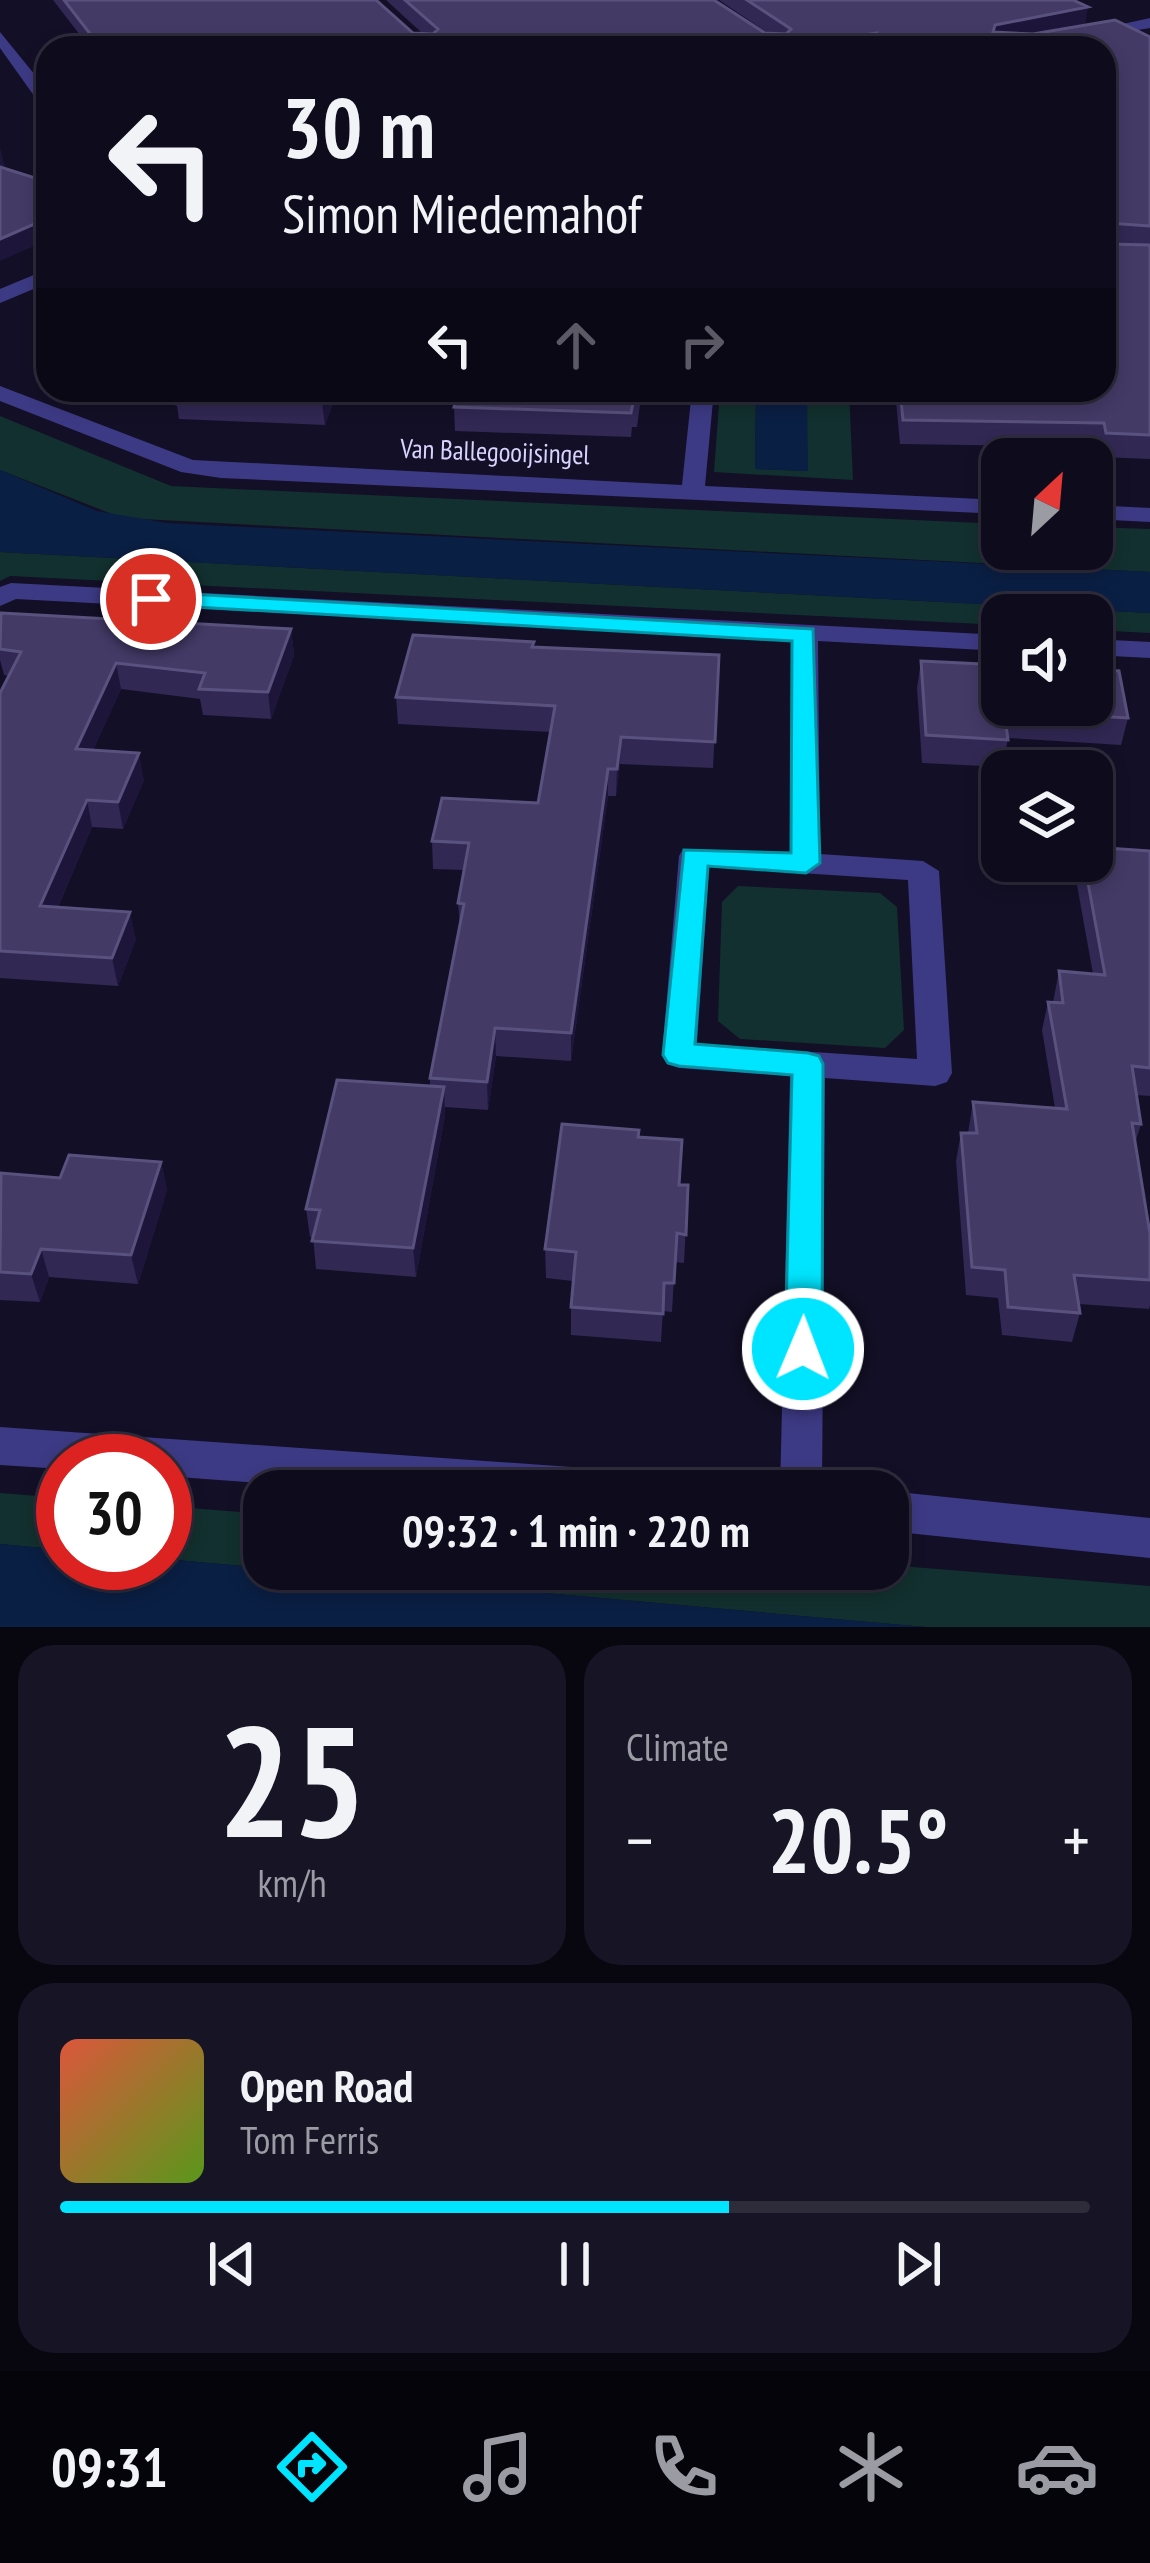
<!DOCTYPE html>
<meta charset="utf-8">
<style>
body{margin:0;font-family:"PT Sans Narrow",sans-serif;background:#171425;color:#f1f3f6;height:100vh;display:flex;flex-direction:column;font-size:45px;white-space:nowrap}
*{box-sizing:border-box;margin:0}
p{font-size:39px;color:#9b9ba3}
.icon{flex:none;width:66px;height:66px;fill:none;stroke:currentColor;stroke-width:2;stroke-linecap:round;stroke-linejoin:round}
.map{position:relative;height:1627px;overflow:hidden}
.sheet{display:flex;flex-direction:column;gap:18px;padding:18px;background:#08060f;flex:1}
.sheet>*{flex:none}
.hud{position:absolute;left:36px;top:36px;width:1080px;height:366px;border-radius:36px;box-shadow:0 6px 18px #0003,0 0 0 3px #2e2b3b;background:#0e0b1c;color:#f1f3f6;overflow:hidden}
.needle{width:78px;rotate:26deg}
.buttons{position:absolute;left:981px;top:438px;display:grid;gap:24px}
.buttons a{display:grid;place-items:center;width:132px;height:132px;border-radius:24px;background:#0e0b1c;box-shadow:0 6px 18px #0003,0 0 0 3px #2e2b3b;font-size:60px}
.speed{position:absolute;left:36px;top:1434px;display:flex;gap:24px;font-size:60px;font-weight:700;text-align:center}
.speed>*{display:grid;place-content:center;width:156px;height:156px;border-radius:50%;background:#0e0b1c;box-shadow:0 6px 18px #0003,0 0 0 3px #2e2b3b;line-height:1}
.speed .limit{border:18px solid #d22;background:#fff;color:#111}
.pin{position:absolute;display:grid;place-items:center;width:102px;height:102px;color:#fff;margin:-51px;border:6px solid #fff;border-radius:50%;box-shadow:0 3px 12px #0007}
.me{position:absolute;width:132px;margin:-66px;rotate:1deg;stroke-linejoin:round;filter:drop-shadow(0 0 9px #0008)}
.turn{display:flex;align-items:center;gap:42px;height:252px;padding:0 48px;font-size:54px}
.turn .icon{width:156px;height:156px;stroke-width:2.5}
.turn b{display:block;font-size:84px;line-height:102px}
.lanes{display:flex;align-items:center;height:114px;padding:0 48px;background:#0003;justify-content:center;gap:60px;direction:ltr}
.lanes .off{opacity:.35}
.big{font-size:90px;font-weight:700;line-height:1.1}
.sheet .tile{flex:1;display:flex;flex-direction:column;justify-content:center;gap:18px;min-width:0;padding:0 42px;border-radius:36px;background:#171425}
.sheet .dial{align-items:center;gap:0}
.dial b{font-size:156px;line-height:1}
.song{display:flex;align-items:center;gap:36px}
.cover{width:144px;height:144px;border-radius:18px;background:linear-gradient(135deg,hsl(10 70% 55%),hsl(90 70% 35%))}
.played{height:12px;border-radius:6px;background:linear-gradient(90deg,#00e5ff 65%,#2e2b3b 65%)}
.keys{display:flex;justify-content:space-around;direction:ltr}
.heat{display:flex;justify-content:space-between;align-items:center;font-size:66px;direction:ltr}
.sheet .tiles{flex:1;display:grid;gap:18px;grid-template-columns:1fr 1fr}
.tile:last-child{grid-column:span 2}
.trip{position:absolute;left:243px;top:1470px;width:666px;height:120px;border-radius:36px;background:#0e0b1c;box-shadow:0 6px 18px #0003,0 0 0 3px #2e2b3b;font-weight:700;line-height:120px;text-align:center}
.tab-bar{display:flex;height:192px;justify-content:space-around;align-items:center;background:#06040b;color:#9b9ba3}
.tab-bar .icon{width:84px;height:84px}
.tab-bar .on{color:#00e5ff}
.tab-bar b{font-size:54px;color:#f1f3f6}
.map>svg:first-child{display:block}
.green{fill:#12302f}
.water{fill:#0a1f44}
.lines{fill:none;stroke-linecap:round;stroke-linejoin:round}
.minor{fill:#3d3a85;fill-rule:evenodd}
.wall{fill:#312854}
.shaded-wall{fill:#1d163a}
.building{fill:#433a66;stroke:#5a527e;stroke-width:3}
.route{fill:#00e5ff;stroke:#0095a6;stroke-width:3}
.labels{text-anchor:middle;stroke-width:12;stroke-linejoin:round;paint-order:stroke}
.far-street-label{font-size:27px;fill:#d9d4ff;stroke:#130f26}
</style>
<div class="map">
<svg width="1150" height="1627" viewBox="0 0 1150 1627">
<rect width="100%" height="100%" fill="#130f26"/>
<path class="green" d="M720,390H756L755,469L807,471V390H849L853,480L714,472Z
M0,416L171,486L1002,524V549H1092V527L1150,529V572L122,518L0,470Z
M0,552L1150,613V633L1092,630V615H1002V625L10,576L0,581Z
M738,886L880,893L897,907L904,1030L885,1048L740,1039L718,1021L722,902Z
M0,1493L63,1498V1550L0,1544Z
M165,1506L264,1514V1568L165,1559Z
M888,1565L1150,1586V1627H925L277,1569H888Z"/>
<path class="water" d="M756,390H807L808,471L755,469Z
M0,470L97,511L167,523L1150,572V613L0,552Z
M0,1544L63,1550V1563H165V1559L925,1627H0Z"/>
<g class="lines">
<path class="minor" d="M1150,18V28L1090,38L1082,33Z
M0,32L48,91V108L42,107L0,48Z
M48,269V283L0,303V289Z
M0,386L193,460L682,485L692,390H714L705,486L1002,500V514L221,478L181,472L0,401Z
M1092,505L1150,508V522L1092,519Z
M11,583L1002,635V651L818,641L820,854L923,861L939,871L952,1073L947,1082L935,1086L825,1078L822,1491H780L790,1076L679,1068L667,1064L662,1055L679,856L683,849L790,852L792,640L16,599L0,606V587ZM709,867L908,880L917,1059L697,1044Z
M1092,639L1150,642V658L1092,655Z
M0,1427L642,1472L657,1477L663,1491H370L165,1476V1461H63V1469L0,1465Z
M888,1491L1150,1518V1558L888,1531Z"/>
</g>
<path class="wall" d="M53,0H376L413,33H422L386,0H714L765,33H768L719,0H1073L1085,25L1150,37V459L1101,457L1099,447L900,444L895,390H1104V48H90Z
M135,390H338L325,425L179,419L177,406Z
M459,390H642L637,427H632L631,437L455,431L454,407Z
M0,622L291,629L294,655L271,719L203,715L200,699L121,689L93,750L144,780L123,829L92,827L58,907L136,939L118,986L0,978V693L9,676L4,675L0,660Z
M534,647L719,655L713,768L620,764L616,796H608L571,1061L496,1056L488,1110L445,1107V1115L416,1277L316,1269L313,1237H310L306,1209L430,1086V1078L460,927L458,903L464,870L433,869L432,841L538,803L550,732L398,724L396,697Z
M921,661L1128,718L1121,745L1008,738L1003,767L922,763L917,688Z
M1150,851V1096L1136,1095L1141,1124L1135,1144L1150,1234V1305L1149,1309L1079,1304L1080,1313L1072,1342L1002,1335L998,1298L966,1295L956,1161L961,1133H968L973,1102L1055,1108L1042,1030L1048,1002H1053L1059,971L1093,974L1075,874L1078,861H1092Z
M639,1137L680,1185H688L684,1263L675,1262L672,1312L663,1311L661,1342L571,1335V1307L573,1281L546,1278L545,1249Z
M161,1162L167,1190L138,1284L49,1277L40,1302L0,1300V1176L60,1178Z"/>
<path class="shaded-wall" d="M1088,7L1085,26L992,44L995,25Z
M877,33L876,48H778Z
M0,148L5,167L0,168Z
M48,218V240L0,261V239Z
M327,390H338L325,425L322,402Z
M291,629L294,655L271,719L268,692Z
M116,663L121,689L81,776L76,749Z
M621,737L620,764L616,796L617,769Z
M139,753L144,780L123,829L118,802Z
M608,769V796L571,1061V1033Z
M87,800L92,827L46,934L40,906Z
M130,912L136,939L118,986L112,958Z
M495,1028L496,1056L488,1110L487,1082Z
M444,1087L445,1115L416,1277L413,1248Z
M161,1162L167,1190L138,1284L131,1255Z
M41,1249L49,1277L40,1302L31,1274Z"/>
<path class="building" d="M64,0H376L413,33L433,34L438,29L405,0H714L765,33L786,34L791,29L747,0H1073L1088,7L995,25L993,32L1033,34L1115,20L1150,37V226L1108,223L1104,237V48H879L877,33L778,48H101Z
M0,167L48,182V218L0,239Z
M1104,240L1108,244L1150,245V435L1106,433L1104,423L903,420L900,390H1104Z
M178,390H327L322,402L175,396Z
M459,390H639L638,403H633L631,413L454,407Z
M1,613L291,629L268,692L199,689L205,673L116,663L76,749L139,753L118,802L87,800L40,906L130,912L112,958L0,951V693L21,652L0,649Z
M413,635L534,642L532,647L719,655L715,742L621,737L617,769H608L571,1033L495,1028L487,1082L430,1078L464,904L458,903L469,843L432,841L442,798L538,803L555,706L396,697Z
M921,661L1002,665V705H1092V669L1119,671L1128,718L1004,711L1008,740L926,735Z
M1092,847L1150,851V1068L1132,1066L1141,1124L1132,1123L1150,1234V1280L1074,1275L1080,1313L1008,1307L1005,1270L972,1267L961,1133H977L973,1102L1067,1109L1048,1002L1063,1003L1059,971L1105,975L1084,861H1092Z
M337,1080L444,1087L413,1248L312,1241L320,1210L306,1209Z
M562,1124L639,1130L638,1137L682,1140L679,1185H688L686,1235L677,1233L674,1283H664L663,1314L571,1307L576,1252L545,1249Z
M69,1155L161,1162L131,1255L41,1249L31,1274L0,1272L1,1173L60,1178Z"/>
<path class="route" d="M151,592L813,629L820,863L806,873L708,866L695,1044L808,1053L819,1056L823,1064L822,1349L816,1360L803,1364L791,1360L785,1349L792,1075L679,1066L668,1063L663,1055L684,850L791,853L792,641L143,604L139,599Z"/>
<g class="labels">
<g class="far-street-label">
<text transform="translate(495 452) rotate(2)" y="9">Van Ballegooijsingel</text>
</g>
</g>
</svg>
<div class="buttons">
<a><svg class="needle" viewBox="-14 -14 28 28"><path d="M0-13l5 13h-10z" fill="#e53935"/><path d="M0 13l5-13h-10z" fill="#9b9ba3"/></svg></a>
<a><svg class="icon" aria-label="sound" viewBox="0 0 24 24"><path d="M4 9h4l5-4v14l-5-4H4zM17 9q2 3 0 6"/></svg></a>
<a><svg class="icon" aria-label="layers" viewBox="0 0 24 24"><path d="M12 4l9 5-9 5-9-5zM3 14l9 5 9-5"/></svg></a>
</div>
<div class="speed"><div class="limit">30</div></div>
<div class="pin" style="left:151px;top:599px;background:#d93025"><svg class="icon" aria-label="arrive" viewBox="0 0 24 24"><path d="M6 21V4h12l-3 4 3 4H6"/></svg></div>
<svg class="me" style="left:803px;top:1349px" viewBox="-20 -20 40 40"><circle r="17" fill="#00e5ff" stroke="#fff" stroke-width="3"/><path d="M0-11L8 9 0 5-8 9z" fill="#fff"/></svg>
<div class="trip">09:32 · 1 min · 220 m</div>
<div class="hud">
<div class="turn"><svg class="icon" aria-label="left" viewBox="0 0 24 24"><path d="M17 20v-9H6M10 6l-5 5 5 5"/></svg><div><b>30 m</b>Simon Miedemahof</div></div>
<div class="lanes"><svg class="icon" aria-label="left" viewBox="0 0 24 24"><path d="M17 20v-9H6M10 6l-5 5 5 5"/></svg><svg class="icon off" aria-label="ahead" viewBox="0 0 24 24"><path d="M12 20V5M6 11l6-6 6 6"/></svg><svg class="icon off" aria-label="right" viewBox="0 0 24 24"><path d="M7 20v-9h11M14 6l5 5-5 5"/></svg></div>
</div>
</div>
<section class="sheet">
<div class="tiles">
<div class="tile dial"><b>25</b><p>km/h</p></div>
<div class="tile"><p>Climate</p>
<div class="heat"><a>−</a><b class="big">20.5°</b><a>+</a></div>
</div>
<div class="tile">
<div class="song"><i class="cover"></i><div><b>Open Road</b><p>Tom Ferris</p></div></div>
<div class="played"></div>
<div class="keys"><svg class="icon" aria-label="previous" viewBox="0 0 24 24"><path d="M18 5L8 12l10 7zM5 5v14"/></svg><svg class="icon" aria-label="pause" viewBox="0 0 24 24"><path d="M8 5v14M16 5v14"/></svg><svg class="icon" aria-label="next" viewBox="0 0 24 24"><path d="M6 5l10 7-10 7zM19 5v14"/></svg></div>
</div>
</div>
</section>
<nav class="tab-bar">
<b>09:31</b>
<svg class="icon on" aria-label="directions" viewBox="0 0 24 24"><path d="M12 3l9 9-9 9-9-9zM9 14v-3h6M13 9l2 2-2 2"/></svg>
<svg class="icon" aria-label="music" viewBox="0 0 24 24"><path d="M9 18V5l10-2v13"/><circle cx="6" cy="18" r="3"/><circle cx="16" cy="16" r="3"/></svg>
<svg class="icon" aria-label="phone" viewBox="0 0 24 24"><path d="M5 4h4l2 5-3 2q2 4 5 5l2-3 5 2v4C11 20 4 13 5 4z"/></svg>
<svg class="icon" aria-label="climate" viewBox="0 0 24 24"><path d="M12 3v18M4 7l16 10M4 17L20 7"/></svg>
<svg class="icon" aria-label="car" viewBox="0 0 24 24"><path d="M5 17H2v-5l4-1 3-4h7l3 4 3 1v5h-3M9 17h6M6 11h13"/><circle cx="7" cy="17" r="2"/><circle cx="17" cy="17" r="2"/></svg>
</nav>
